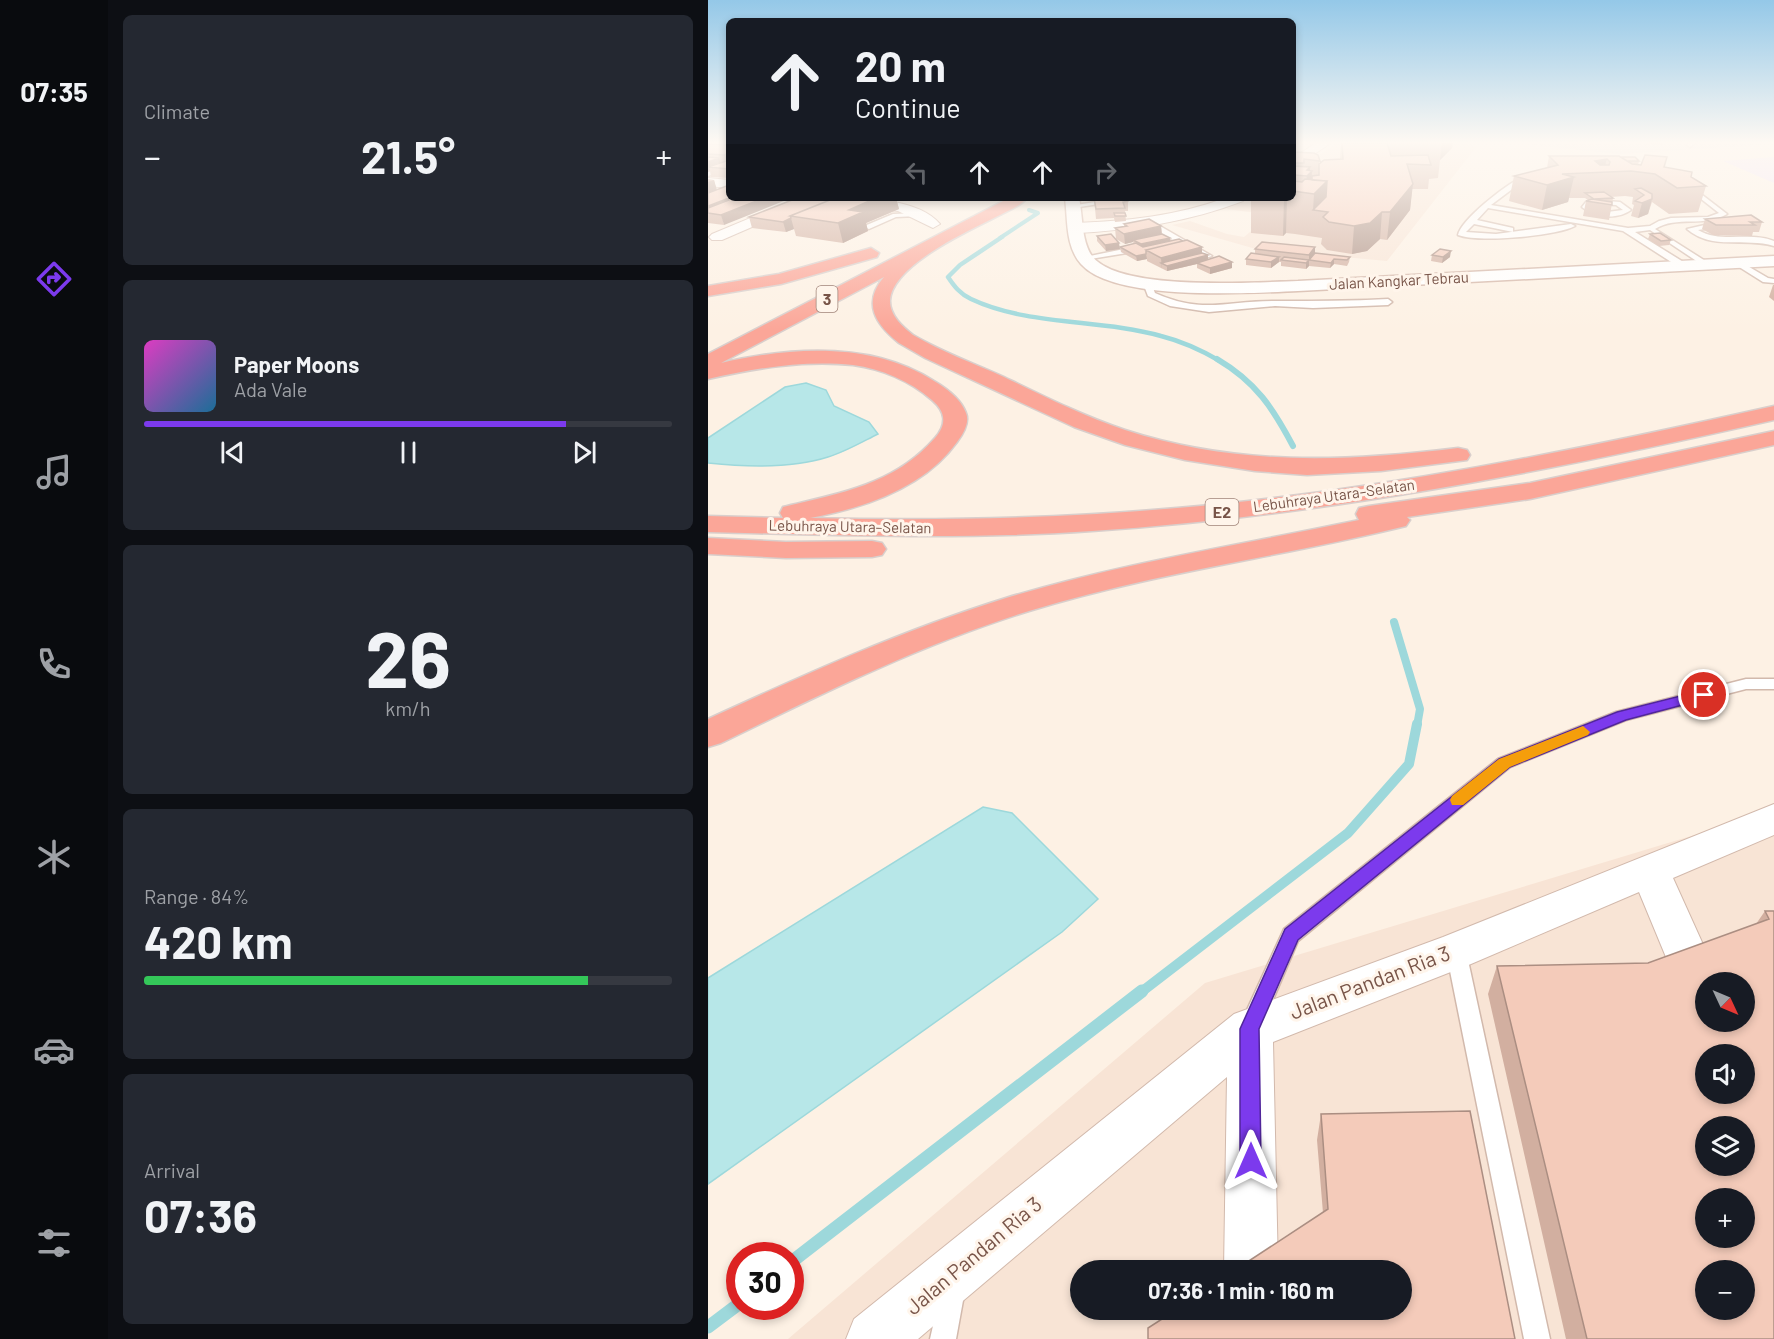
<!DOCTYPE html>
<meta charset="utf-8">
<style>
body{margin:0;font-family:Barlow,sans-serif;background:#242831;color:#f1f3f6;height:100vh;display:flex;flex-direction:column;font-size:22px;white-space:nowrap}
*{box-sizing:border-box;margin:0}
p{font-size:20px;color:#9ea1a6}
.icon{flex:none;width:33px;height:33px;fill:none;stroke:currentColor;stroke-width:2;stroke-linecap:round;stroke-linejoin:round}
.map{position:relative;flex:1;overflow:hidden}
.side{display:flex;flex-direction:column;gap:15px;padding:15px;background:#0d0f14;width:600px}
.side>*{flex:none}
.hud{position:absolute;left:18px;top:18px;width:570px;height:183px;border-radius:9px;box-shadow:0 3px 9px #0003;background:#171b24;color:#f1f3f6;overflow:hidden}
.needle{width:39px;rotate:134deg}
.tools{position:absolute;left:987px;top:972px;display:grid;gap:12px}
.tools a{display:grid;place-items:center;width:60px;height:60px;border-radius:50%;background:#171b24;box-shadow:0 3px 9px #0003;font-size:30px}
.speed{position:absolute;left:18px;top:1242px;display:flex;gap:12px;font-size:30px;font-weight:700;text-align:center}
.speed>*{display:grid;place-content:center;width:78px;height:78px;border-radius:50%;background:#171b24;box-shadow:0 3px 9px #0003;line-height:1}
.speed .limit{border:9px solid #d22;background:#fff;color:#111}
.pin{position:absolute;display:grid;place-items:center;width:51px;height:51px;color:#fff;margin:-26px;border:3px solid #fff;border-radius:50%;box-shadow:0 2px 6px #0007}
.me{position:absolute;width:66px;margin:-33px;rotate:0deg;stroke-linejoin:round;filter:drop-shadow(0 0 4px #0008)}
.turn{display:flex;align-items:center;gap:21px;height:126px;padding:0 30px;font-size:27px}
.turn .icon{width:78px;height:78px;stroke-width:2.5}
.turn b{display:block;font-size:42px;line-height:51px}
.lanes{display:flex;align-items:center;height:57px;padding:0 30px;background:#0003;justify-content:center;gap:30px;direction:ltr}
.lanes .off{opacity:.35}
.big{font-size:45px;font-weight:700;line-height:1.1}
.side .widget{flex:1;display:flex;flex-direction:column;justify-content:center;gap:9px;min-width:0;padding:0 21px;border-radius:9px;background:#242831}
.side .dial{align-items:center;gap:0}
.dial b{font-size:78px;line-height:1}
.song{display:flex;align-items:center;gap:18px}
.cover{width:72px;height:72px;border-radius:9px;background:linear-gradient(135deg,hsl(310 70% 55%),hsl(200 70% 35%))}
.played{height:6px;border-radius:3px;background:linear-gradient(90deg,#7c3aed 80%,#363941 80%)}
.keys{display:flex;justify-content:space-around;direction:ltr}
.heat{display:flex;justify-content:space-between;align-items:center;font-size:33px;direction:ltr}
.charge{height:9px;border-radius:4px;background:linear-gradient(90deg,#34c759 84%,#363941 0)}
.trip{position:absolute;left:362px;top:1260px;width:342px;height:60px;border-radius:30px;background:#171b24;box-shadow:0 3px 9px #0003;font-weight:700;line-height:60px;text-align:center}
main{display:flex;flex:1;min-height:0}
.dock{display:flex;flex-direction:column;width:108px;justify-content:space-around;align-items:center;background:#090b0e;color:#9ea1a6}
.dock .icon{width:42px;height:42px}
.dock .active{color:#7c3aed}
.dock b{font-size:27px;color:#f1f3f6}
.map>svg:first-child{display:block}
.residential{fill:#f8e4d5;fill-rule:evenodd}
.industrial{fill:#ede4df}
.education{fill:#eee1fa}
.water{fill:#b7e7e8;stroke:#9dd8db;stroke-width:1.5}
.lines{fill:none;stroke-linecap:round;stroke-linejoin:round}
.stream-far5{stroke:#9dd8db;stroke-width:4}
.stream-far4{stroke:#9dd8db;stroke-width:4.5}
.stream-far3{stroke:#9dd8db;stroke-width:6}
.stream-far2{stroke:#9dd8db;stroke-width:8}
.stream-far1{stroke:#9dd8db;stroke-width:10}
.stream{stroke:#9dd8db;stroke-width:13}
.lane-casing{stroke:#d2b9ac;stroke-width:3}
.street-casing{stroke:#d2b9ac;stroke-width:2}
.secondary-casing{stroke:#d5b8aa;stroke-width:3}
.highway-casing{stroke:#d9cfcc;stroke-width:3}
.lane{fill:#fff;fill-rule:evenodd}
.street{fill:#fff;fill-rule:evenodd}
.secondary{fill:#fff;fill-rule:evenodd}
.highway{fill:#fba698;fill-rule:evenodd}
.wall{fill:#d2afa0}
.shaded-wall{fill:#ab8e82}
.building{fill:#f4cbba;stroke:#ab8e82;stroke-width:1.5;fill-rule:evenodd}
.route{fill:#7c3aed;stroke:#51269a;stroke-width:1.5}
.slow{fill:#f59e0b}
.labels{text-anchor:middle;stroke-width:6;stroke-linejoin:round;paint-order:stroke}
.far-street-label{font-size:15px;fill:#785448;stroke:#fff5eb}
.shield{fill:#fff5eb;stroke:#a08479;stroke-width:1.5}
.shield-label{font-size:16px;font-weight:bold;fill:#785448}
.near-street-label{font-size:21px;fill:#785448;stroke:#fff5eb}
</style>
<main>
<nav class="dock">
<b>07:35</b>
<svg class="icon active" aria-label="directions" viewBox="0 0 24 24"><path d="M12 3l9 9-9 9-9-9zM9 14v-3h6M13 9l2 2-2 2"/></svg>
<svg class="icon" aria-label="music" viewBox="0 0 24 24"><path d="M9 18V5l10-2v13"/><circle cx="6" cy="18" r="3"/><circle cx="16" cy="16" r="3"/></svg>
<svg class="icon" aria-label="phone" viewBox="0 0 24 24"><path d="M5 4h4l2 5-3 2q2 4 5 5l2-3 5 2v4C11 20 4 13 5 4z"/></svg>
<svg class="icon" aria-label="climate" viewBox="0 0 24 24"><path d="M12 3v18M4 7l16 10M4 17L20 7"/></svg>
<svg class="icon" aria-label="car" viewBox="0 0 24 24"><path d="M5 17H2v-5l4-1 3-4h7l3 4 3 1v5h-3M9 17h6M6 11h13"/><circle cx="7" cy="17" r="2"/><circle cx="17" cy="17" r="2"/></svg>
<svg class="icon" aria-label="filters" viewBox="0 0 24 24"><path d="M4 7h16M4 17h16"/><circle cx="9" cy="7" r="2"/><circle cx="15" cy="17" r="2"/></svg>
</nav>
<section class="side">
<div class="widget"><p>Climate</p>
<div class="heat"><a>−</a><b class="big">21.5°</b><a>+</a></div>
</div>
<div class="widget">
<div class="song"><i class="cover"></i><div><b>Paper Moons</b><p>Ada Vale</p></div></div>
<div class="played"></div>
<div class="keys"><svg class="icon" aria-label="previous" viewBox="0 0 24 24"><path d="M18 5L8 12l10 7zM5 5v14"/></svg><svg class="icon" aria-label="pause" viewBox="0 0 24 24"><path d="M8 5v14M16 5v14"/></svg><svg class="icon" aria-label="next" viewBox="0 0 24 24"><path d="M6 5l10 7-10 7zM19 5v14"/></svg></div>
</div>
<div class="widget dial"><b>26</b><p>km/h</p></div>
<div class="widget"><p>Range · 84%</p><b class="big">420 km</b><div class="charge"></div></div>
<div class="widget"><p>Arrival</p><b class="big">07:36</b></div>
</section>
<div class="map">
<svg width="1066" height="1339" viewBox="0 0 1066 1339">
<rect width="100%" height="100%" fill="#fdf1e4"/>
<path class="residential" d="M629,143H747L769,146L679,261L548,249L464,225L482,221L519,234L536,237L559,218L557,214L518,209L543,198H585V173Z
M1066,811V1339H80L497,983ZM998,982H1036V1022H998ZM998,1054H1036V1094H998ZM998,1126H1036V1166H998ZM998,1198H1036V1238H998ZM372,1270H693V1310H372ZM998,1270H1036V1310H998Z"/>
<path class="industrial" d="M803,143H1066V144L912,154Z"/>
<path class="education" d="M1066,157V183L1015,161Z"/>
<path class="water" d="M98,383L118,390L126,406L161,422L170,434C154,442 137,452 120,457C83,469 38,467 0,463V438L77,387Z
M275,807L304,813L390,899L354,932L0,1184V978Z"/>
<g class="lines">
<path class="stream-far5" d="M292,238L330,213L321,210"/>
<path class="stream-far4" d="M294,237L252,265L240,277C246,286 252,294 263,299C320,326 393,319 453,336C473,341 493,350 512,361"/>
<path class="stream-far3" d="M509,359C548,382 565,408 585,446"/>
<path class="stream-far2" d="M686,622L712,709L709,726"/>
<path class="stream-far1" d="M432,993L640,833L701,764L709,724"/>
<path class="stream" d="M82,1263L434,991
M0,1327L32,1303"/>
<g class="lane-casing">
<path id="lane" d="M981,143H987L982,147L979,145Z
M21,164V168L0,176V172Z
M813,178L815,181L783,205L920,228L942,226L951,221L963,218L1000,217L1011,213L978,187L980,184L1019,214C997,228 969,215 947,229L999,262V266H996L942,230L927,232L977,263V267H971L915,231L780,208L769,220L805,228V232L766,224L758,232L788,234L863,224L867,226C848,236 771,243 750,235C753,220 797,185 813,178Z
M412,198H430L365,208L362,206Z
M886,200L912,202L923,210C909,220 887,218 874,207L878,202ZM886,204L908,205L915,210L899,212L881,206Z
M208,213L210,216L188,217L161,229L154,227L185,214Z
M439,222H445L504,256L497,258L439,226Z
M1001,224L1004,228L990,230C1014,244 1041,231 1066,241V246C1037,237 1005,251 979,229Z
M416,249L420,251L419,253L376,260L372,258Z
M1031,261L1060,278L1066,279V283L1055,282L1028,265L1027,263Z
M439,281L443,283L447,293C496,315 520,300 569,301C606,301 643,301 680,299L684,302L680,305L605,308L567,306L501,312L462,306L440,296L435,283Z
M1038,679H1066V689H1038L918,720L802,767L590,941L552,1030L544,1033L536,1030L533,1023L576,929L790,759L908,712Z
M748,942L755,945L758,951L842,1339H816L738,951L741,945Z
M243,1282L252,1286L256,1295L248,1339H222L234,1286Z"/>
</g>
<g class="street-casing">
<path id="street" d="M608,143H623L585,168V158Z
M0,178L21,180V188L0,186Z
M108,198C143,198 208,195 232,224L225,228L190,211L115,202Z
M517,198H537L535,201C480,222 426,230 368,233L360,228L368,223C419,221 469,216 517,198Z
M83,201L88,202L90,205L88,208L14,240H4L1,237L4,234Z
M1066,804V835L965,878L1012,982H998V1021L982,1015L931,892L763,964L565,1042L570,1270H516L519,1077L210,1339H138L146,1319L526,1014L735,937Z"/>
</g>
<g class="secondary-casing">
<path id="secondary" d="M357,198H371C375,216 373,240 384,256C410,292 548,282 590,281L1066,256V266L590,291C542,293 406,302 373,264C357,246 360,220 357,198Z"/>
</g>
<g class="highway-casing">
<path id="highway" d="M301,198H319C313,206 301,210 292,215C264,229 183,265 182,301C182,316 195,327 205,335C234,352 265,363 296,377C335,396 375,416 417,430C528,466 636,462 750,448L759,450L762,455L759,460L673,471L599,475L547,471L477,460L417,445L366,427L217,358L191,343C167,324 154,303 176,277L13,363C82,347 164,341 226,381C238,388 253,399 258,413C262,423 255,434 249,442C216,488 156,508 102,518C225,521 346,519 469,508C670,491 869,450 1066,406V420C841,471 615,516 384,531C256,540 128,535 0,532V516L75,518L72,513L75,507C132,493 186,485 227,438C239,424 238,412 224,400C202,381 174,369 145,365C96,360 48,368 0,379V354Z
M163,248L171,253L169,257L73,284L0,296V286L71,274Z
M1066,431V445L822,499L699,517L702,520L698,526C573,557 444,573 321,611C214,644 113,694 13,743L0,747V719C98,674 195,630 298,598C413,563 533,545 651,520L648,514L651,508L661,506L822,483Z
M0,538L78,542L164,541L174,543L178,549L174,555L164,557L78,558L0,554Z"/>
</g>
<use href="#lane" class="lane"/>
<use href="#street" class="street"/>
<use href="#secondary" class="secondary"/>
<use href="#highway" class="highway"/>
</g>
<path class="wall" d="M633,143H745L744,148L732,160L730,178L721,179L720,189H704L702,210L679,240L672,239L659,251L644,254L619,250L613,244L614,238L587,234L578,233L575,236L543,233V198H585V152L612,161L611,164L632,159Z
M933,143H956L954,145Z
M0,144L21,145V178L3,177L2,171L0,172Z
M841,156L913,157L931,161L930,165L956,167L983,177L998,186L990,212L961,214L944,202L940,214L930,218L923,216L926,205L924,204L925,197L917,196L902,197L905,198L901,220L875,216L878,201L880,200L877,198H861L860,202L834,210L801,201L806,176L839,168Z
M0,179L6,180L16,225L0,223Z
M89,198H188L191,209L158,223L160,231L135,243L88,236L86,229L78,232L44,228L41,217Z
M386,198L420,201V211H417L418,221L407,222L406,218L388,219Z
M997,219L1054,222L1051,232H1045L1044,236L1005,235L994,229Z
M416,224L453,226L454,234L462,238V241L494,253L500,260L524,268L502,274L489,268V264L459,271L439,261V259L429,261L413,252L412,247L426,244L425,242L417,244L408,239L407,228L416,227Z
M942,234L963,240L961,245L951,246L940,239Z
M389,236L412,249L398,251L389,241Z
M607,247V253L642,257L641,262L639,266L626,264L622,268L601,266L598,269L573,266V262H571L563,268L538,265V259L547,254V249Z
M724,255L742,257L734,263L723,261Z
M1065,285H1066V301L1061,297Z
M1057,911H1066V1339H858L780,994L789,966L940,963L1048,924Z
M613,1114L807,1339L615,1213L609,1140Z"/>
<path class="shaded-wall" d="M734,143H745L744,148L732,160Z
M21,153V163L19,164L16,155Z
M11,158L14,167H0L2,171L0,172V162Z
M899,159L895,172L887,161Z
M602,167V173L604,171L603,193H598L599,170Z
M866,177L860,202L834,210L839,185Z
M6,180L9,190L0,193V182Z
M619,181L617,211L605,210L606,194Z
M705,184L702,210L679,240L682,212Z
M21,198H48L0,213V206Z
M56,198H83L16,225L13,215Z
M168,198H188L191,209L158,223L160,231L135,243L130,223L141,210Z
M576,198H579L578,233L575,236Z
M944,199L940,214L930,218L934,203Z
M674,212L672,239L659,251L644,254L646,226Z
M83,218L86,229L78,232L75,222Z
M453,226L454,237L425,240V242L417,244L416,234Z
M462,238V243L433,250V244Z
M411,243L412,249L398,251L397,245Z
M494,247V257L500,255V261L489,263V264L459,271V266L453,263L454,269L453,258Z
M607,247V258L601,260V255Z
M743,251L742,257L734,263L735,257Z
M438,254L439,259L429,261L428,256Z
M571,257V262L563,268V262Z
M626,259V264L622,268L623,263Z
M601,260V266L598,269V263Z
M524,262V268L502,274V268Z"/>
<path class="building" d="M634,143H679L683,156L720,155L723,165L699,164L705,184L682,212H674L662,223L646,226L621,222L615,217L620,212L605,210L618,197L619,181L604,180V176L611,175V164L616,160L635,159Z
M0,144L21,145V153L16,155L0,154Z
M585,152L606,153L610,155L612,161L596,159V163H586L585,166L602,167L599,170L604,171L599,176L587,175L585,177Z
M937,155L959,157L956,167L984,172L983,177L998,186L969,188L947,174L923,171L854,174L866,177L839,185L806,176L850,165L841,156H911L924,164L933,165ZM899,159L902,162L901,165H892L887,161Z
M0,157L11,158L0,162Z
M913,157H927L931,161H919Z
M21,160V169L0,167Z
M597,179L619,181L606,194L585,191V181L594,182Z
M21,185V198L0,206V193Z
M933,188L944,194V199L934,203L927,201L936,195L927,189Z
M896,192L905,198L886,199L877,193Z
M26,198H56L13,215L0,213V208Z
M89,198H127L82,216L83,218L75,222L41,217Z
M127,198H168L141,210L155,212L130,223L82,216Z
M386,198H419L420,201L415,202L417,208L388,209Z
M884,199L904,202V205L878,201Z
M406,213H417L418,216H407Z
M1043,215L1054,222H1042L1047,225H1008L997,219Z
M441,219L453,226L416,234L407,228L419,226L416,224Z
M952,233L963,240L953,241L942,234Z
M403,234L411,243L397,245L389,236Z
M454,234L462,238L433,244L425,240Z
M471,239L475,241L438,250V254L428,256L412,247L428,243L435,247Z
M479,240L494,247L453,258L438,250Z
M554,242L607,247L601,255L547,249Z
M732,249L743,251L735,257L724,255Z
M494,253L500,255L459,266L453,263Z
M543,253L571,257L563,262L538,259Z
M607,253L642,257L639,260L626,259L623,263L601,260Z
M511,256L524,262L502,268L489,263Z
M576,257L601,260L598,263L573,260Z
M1057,911H1066V1339H879L789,966L940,963L1061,919ZM998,982H1036V1022H998ZM998,1054H1036V1094H998ZM998,1126H1036V1166H998ZM998,1198H1036V1238H998ZM998,1270H1036V1310H998Z
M762,1111L807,1339H440V1328L468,1310H693V1270H527L620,1209L613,1114Z"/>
<linearGradient id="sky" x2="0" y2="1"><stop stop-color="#94c8e8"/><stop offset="0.43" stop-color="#fef9f3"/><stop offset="1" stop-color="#fef9f3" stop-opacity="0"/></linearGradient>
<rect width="1066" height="331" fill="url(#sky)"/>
<path class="route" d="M996,690L1003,695L1001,698L918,720L802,767L590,940L551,1029L553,1161L550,1168L543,1171L535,1168L532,1161V1029L577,929L791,759L909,712Z"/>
<path class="slow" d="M875,726L882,732L880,735L802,767L755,805H744L742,800L744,796L791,759Z"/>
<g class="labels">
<g class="far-street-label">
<text transform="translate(691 281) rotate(-3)" y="5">Jalan Kangkar Tebrau</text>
<text transform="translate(626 496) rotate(-8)" y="5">Lebuhraya Utara–Selatan</text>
<text transform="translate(142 527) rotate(1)" y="5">Lebuhraya Utara–Selatan</text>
</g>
<g class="shield">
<rect x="108.5" y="286" width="21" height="26" rx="4.5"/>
<rect x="497.5" y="499" width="33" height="26" rx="4.5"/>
</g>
<g class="shield-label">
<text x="119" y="305">3</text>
<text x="514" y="518">E2</text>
</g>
<g class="near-street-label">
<text transform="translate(662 983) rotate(-21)" y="7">Jalan Pandan Ria 3</text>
<text transform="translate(266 1256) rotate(-40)" y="7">Jalan Pandan Ria 3</text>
</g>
</g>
</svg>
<div class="tools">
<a><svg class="needle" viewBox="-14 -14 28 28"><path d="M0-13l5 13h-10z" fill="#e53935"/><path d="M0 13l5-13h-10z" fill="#9ea1a6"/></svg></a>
<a><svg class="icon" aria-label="sound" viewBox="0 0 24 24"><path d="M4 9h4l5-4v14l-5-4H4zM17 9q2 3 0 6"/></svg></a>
<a><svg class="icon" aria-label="layers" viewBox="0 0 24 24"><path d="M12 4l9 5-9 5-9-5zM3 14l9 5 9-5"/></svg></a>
<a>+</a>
<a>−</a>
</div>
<div class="speed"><div class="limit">30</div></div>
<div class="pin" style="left:996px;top:695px;background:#d93025"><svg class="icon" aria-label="arrive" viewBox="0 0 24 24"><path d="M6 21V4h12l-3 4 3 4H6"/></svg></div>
<svg class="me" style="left:543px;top:1161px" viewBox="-20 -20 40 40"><path d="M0-17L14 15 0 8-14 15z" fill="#7c3aed" stroke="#fff" stroke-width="4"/></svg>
<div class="trip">07:36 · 1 min · 160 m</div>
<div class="hud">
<div class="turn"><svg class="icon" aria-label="ahead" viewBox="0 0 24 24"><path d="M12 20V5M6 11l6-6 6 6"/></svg><div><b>20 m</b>Continue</div></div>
<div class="lanes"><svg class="icon off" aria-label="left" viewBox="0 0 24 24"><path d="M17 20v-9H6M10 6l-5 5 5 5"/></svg><svg class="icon" aria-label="ahead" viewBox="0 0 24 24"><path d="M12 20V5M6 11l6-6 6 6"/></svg><svg class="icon" aria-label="ahead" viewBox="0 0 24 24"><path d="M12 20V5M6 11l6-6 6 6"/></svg><svg class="icon off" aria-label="right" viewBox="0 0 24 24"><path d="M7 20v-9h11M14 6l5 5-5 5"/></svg></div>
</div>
</div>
</main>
